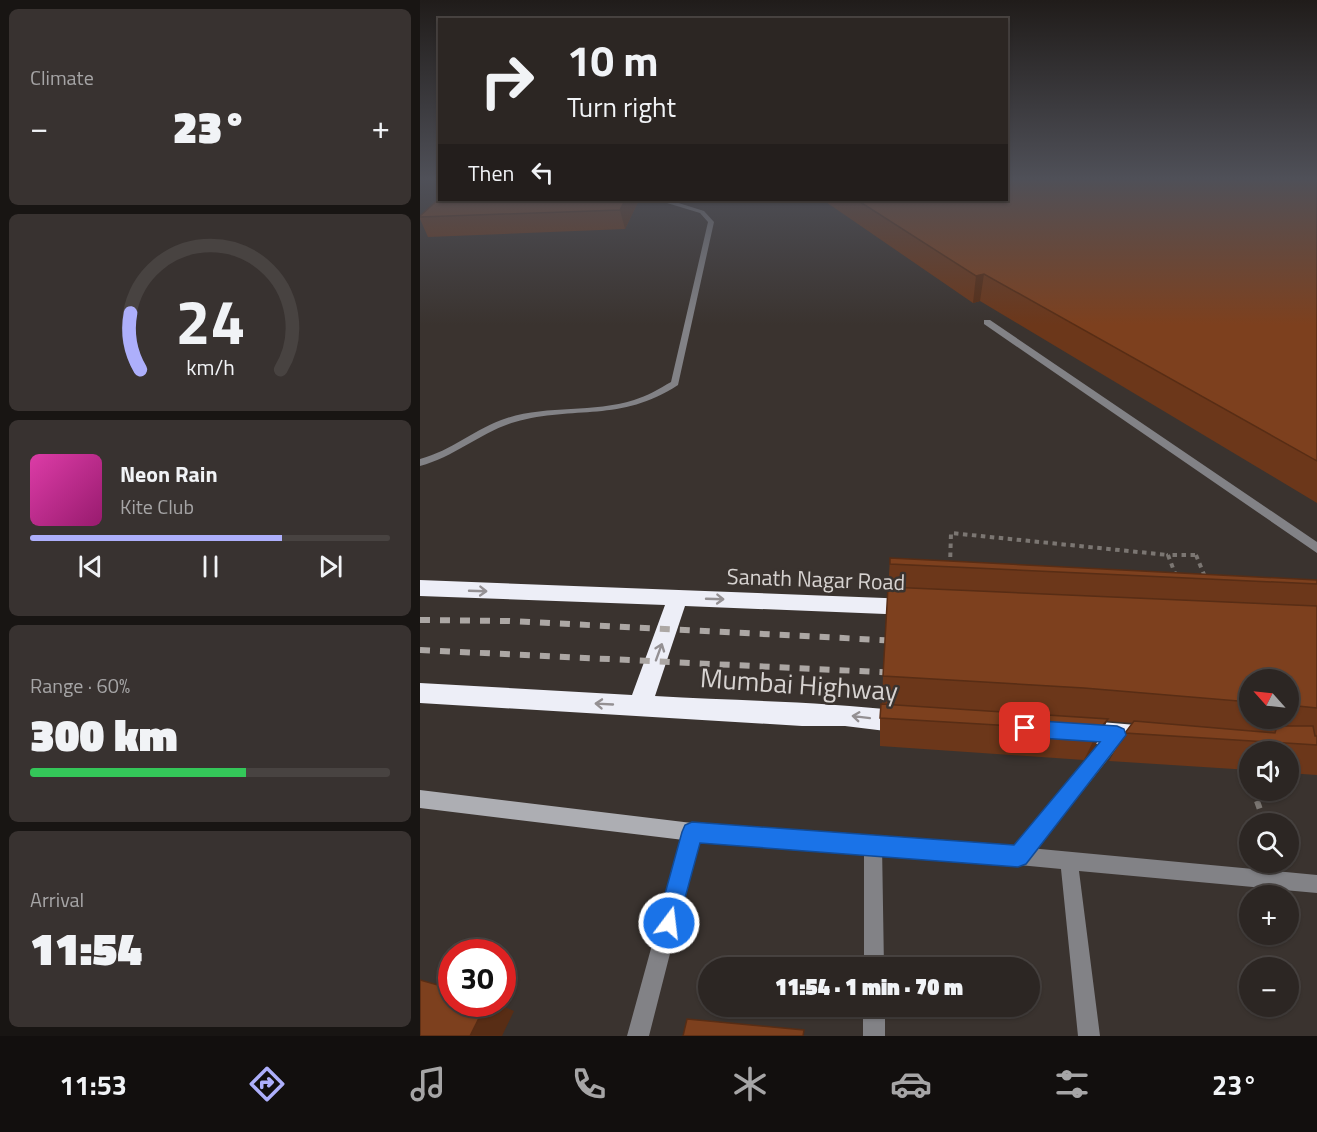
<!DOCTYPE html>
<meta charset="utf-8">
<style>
body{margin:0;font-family:"Titillium Web",sans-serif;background:#383230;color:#f1f3f6;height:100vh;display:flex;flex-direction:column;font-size:22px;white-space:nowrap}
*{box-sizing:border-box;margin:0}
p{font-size:20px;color:#a6a5a6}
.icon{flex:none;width:33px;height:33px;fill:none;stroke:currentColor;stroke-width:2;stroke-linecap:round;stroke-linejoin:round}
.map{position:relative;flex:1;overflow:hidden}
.drawer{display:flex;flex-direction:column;gap:9px;padding:9px;background:#181513;width:420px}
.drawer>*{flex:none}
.guide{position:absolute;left:18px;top:18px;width:570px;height:183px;border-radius:0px;box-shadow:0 2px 4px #0004,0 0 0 2px #484341;background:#2c2623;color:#f1f3f6;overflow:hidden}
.needle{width:39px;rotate:297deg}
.tools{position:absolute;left:819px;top:669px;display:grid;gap:12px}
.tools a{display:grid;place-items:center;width:60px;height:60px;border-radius:50%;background:#2c2623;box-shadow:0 2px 4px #0004,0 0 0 2px #484341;font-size:30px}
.speed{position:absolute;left:18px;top:939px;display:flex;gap:12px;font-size:30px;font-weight:700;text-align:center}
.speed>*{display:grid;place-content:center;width:78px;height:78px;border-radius:50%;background:#2c2623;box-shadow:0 2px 4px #0004,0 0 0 2px #484341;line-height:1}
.speed .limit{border:9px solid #d22;background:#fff;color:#111}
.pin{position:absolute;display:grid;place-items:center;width:51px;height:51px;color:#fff;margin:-26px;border-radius:12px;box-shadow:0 3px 9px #0006}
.me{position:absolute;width:66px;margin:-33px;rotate:15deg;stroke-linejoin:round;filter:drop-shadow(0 0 4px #0008)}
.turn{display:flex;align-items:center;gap:21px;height:126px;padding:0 30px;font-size:27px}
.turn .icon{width:78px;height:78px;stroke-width:2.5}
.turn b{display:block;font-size:42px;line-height:51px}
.then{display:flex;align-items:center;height:57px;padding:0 30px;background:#0003;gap:12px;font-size:22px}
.big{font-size:45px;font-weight:800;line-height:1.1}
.drawer .tile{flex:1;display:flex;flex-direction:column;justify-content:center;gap:9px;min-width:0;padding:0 21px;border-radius:9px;background:#383230}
.drawer .dial{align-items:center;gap:0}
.dial svg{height:156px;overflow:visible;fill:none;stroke:#484341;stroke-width:7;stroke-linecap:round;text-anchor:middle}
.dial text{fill:#f1f3f6;stroke:none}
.song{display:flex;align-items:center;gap:18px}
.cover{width:72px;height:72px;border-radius:9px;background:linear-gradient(135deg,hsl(320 70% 55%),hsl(320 70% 35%))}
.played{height:6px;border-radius:3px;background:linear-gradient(90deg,#adaffb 70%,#484341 70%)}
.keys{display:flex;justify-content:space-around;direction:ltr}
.heat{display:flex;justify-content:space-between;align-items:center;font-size:33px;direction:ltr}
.charge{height:9px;border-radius:4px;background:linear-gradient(90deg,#34c759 60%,#484341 0)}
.trip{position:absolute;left:278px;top:957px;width:342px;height:60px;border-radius:30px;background:#2c2623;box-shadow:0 2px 4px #0004,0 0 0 2px #484341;font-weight:800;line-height:60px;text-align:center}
.tabs{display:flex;height:96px;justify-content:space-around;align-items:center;background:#120f0e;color:#a6a5a6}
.tabs .icon{width:42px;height:42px}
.tabs .on{color:#adaffb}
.tabs b{font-size:27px;color:#f1f3f6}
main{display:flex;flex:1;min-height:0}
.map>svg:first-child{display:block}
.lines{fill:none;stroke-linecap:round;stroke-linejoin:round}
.path-far2{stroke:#7b7672;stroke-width:4;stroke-dasharray:4.5 4.5;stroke-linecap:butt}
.path-far1{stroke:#7b7672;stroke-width:4.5;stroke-dasharray:6 6;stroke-linecap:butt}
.path{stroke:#7b7672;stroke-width:6;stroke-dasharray:8 8;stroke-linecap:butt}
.lane{fill:#828286;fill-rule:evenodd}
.street{fill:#828286;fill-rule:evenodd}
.secondary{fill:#adaeb3;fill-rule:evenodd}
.highway{fill:#edeef7;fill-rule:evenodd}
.rail{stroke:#aca7a4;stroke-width:6;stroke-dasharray:10 10;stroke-linecap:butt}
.path-bridge-far1{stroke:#7b7672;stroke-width:4;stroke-dasharray:4.5 4.5;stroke-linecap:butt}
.path-bridge{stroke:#7b7672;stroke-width:4.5;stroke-dasharray:6 6;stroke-linecap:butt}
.wall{fill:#6c371a;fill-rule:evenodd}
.shaded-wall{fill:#582d15}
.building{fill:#7d401e;stroke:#582d15;stroke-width:1.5}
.oneway{stroke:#949093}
.route{fill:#1a73e8;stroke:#114b97;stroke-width:1.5}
.labels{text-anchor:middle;stroke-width:5;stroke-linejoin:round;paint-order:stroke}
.street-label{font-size:22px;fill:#d7d3d1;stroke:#3a332f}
.near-street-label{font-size:27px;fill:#d7d3d1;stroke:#3a332f}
</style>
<main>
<section class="drawer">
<div class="tile"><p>Climate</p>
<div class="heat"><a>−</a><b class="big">23°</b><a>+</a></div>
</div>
<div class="tile dial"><svg viewBox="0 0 100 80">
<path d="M14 69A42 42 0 1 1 86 69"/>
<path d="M14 69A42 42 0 0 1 9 40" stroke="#adaffb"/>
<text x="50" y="56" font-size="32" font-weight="700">24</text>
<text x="50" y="72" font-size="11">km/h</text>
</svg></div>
<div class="tile">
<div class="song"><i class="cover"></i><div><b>Neon Rain</b><p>Kite Club</p></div></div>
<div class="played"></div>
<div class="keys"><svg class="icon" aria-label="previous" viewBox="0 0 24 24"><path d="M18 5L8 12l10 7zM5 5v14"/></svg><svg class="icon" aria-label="pause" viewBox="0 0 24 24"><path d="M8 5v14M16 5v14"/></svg><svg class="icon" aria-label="next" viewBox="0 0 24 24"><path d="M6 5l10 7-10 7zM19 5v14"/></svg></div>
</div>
<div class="tile"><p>Range · 60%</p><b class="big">300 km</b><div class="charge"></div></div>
<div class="tile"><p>Arrival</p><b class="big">11:54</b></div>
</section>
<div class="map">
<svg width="897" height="1036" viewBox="0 0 897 1036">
<rect width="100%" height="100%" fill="#3a332f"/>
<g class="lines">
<path class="path-far2" d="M776,555L785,577
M530,566L531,533L748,555"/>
<path class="path-far1" d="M833,790L838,803"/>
<path class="path" d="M837,801L845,824"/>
<path class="lane" d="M249,200L284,211L294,222L258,385C200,423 155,405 95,422C61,432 35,457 0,466V459C31,451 56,428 87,418C128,405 173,413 214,400C227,396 239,389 251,382L288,222L280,213L247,203Z
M564,320H570L897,542V553L564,324Z"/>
<path class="street" d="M272,823L278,826L281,832L229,1036H207L263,832L266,826Z
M453,836L459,839L462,845L464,968H444V845L447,839Z
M599,847L897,875V893L659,871L680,1036H658L641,869L599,865L592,863L590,856L592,849Z
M443,1006H465V1036H443Z"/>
<path class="secondary" d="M697,727L703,730L705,735L703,740L606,863L599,865L272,841L0,808V790L272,823L595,846L691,730Z"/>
<path class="highway" d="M0,580L490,599L497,601L500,607L497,613L490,615L265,606L235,696C317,701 400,701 482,711L490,714L494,722L490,730L482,733L425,726H382L0,703V683L212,695L245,605L0,596Z
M657,720L728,726L737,729L740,737L737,745L728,748L657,742L648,739L645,731L648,723Z"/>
<path class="rail" d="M0,620L89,621L481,641
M0,650L479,673"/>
<path class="path-bridge-far1" d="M756,576L748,555H776"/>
<path class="path-bridge" d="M825,767L830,780"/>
</g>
<path class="wall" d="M897,180V503L560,301L553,303L403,200H586Z
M219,200L205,229L8,237L0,219V216Z
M470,558L897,580V775L868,773V752H830V770L689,761L705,733L713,723L687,721L674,748L664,760L460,746V718L462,704L463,676ZM830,680H868V718H830Z"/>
<path class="shaded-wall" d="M205,200H219L205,229L200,210Z
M564,274L560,301L553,303L556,276Z
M688,719L674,748L664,760L678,731Z
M66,1004H79L94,1011L82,1036H50Z"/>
<path class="building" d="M586,180H897V461L564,274L556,276L437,200H586Z
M20,198V200H205L200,210L0,217V216Z
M470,558L897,580V584L470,564Z
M468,587L897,606V708L868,705V680H830V702L664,688L463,676Z
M461,704L688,719L678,731L460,718Z
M714,721L855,733L857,726H893L895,736H897V745L705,733Z
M0,980L32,989V1004H66L50,1036H0Z
M267,1019L384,1030L383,1036H263Z"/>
<defs><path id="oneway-shaft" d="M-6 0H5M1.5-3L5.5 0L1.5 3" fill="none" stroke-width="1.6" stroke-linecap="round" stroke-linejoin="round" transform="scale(1.5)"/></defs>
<g class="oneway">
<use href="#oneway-shaft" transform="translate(58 591) rotate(2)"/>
<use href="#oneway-shaft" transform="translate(295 599) rotate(2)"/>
<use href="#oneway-shaft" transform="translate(239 652) rotate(-70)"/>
<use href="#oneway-shaft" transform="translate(184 704) rotate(-177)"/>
<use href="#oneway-shaft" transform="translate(441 717) rotate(-173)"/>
</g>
<linearGradient id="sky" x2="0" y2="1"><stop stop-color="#201c1a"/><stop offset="0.55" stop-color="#4f5058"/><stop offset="1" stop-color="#4f5058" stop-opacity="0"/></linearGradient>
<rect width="897" height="325" fill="url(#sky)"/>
<path class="route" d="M605,720L697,726L704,729L706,735L606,864L598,867L280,843L256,931L249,934L241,931L237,923L262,832L265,825L272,822L594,845L680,742L605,737L598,734L596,728L598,722Z"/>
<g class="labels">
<g class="street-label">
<text transform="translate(396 579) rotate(2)" y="8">Sanath Nagar Road</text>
</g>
<g class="near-street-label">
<text transform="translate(379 685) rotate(4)" y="9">Mumbai Highway</text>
</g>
</g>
</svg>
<div class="tools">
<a><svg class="needle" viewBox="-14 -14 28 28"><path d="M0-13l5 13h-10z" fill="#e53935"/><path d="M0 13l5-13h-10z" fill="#a6a5a6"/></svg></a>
<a><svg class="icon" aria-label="sound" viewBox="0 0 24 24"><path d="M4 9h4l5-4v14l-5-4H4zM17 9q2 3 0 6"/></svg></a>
<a><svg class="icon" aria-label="search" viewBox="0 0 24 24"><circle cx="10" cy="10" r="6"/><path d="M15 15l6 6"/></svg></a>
<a>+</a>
<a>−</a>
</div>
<div class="speed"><div class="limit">30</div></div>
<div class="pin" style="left:605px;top:728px;background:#d93025"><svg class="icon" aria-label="arrive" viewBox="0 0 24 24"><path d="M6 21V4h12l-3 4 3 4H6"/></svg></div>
<svg class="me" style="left:249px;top:923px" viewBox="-20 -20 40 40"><circle r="17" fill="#1a73e8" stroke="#fff" stroke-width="3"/><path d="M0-11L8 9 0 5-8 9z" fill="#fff"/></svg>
<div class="trip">11:54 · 1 min · 70 m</div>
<div class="guide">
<div class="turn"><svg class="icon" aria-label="right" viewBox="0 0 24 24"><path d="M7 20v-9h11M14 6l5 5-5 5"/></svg><div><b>10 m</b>Turn right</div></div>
<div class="then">Then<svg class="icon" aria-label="left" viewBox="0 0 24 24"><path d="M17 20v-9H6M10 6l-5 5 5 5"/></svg></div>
</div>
</div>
</main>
<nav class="tabs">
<b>11:53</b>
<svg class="icon on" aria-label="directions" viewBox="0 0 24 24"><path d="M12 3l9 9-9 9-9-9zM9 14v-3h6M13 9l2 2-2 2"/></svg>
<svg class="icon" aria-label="music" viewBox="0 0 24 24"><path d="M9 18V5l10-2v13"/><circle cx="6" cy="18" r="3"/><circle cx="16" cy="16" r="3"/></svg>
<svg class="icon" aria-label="phone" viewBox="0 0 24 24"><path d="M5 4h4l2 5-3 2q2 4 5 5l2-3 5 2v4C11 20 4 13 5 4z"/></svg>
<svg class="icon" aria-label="climate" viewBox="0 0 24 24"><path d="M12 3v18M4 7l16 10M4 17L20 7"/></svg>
<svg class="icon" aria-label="car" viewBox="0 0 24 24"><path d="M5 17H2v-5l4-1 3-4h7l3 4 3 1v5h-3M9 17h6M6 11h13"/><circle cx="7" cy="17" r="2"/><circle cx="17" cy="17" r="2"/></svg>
<svg class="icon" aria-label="filters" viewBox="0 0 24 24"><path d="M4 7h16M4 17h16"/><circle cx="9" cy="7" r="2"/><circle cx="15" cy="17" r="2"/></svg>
<b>23°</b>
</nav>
